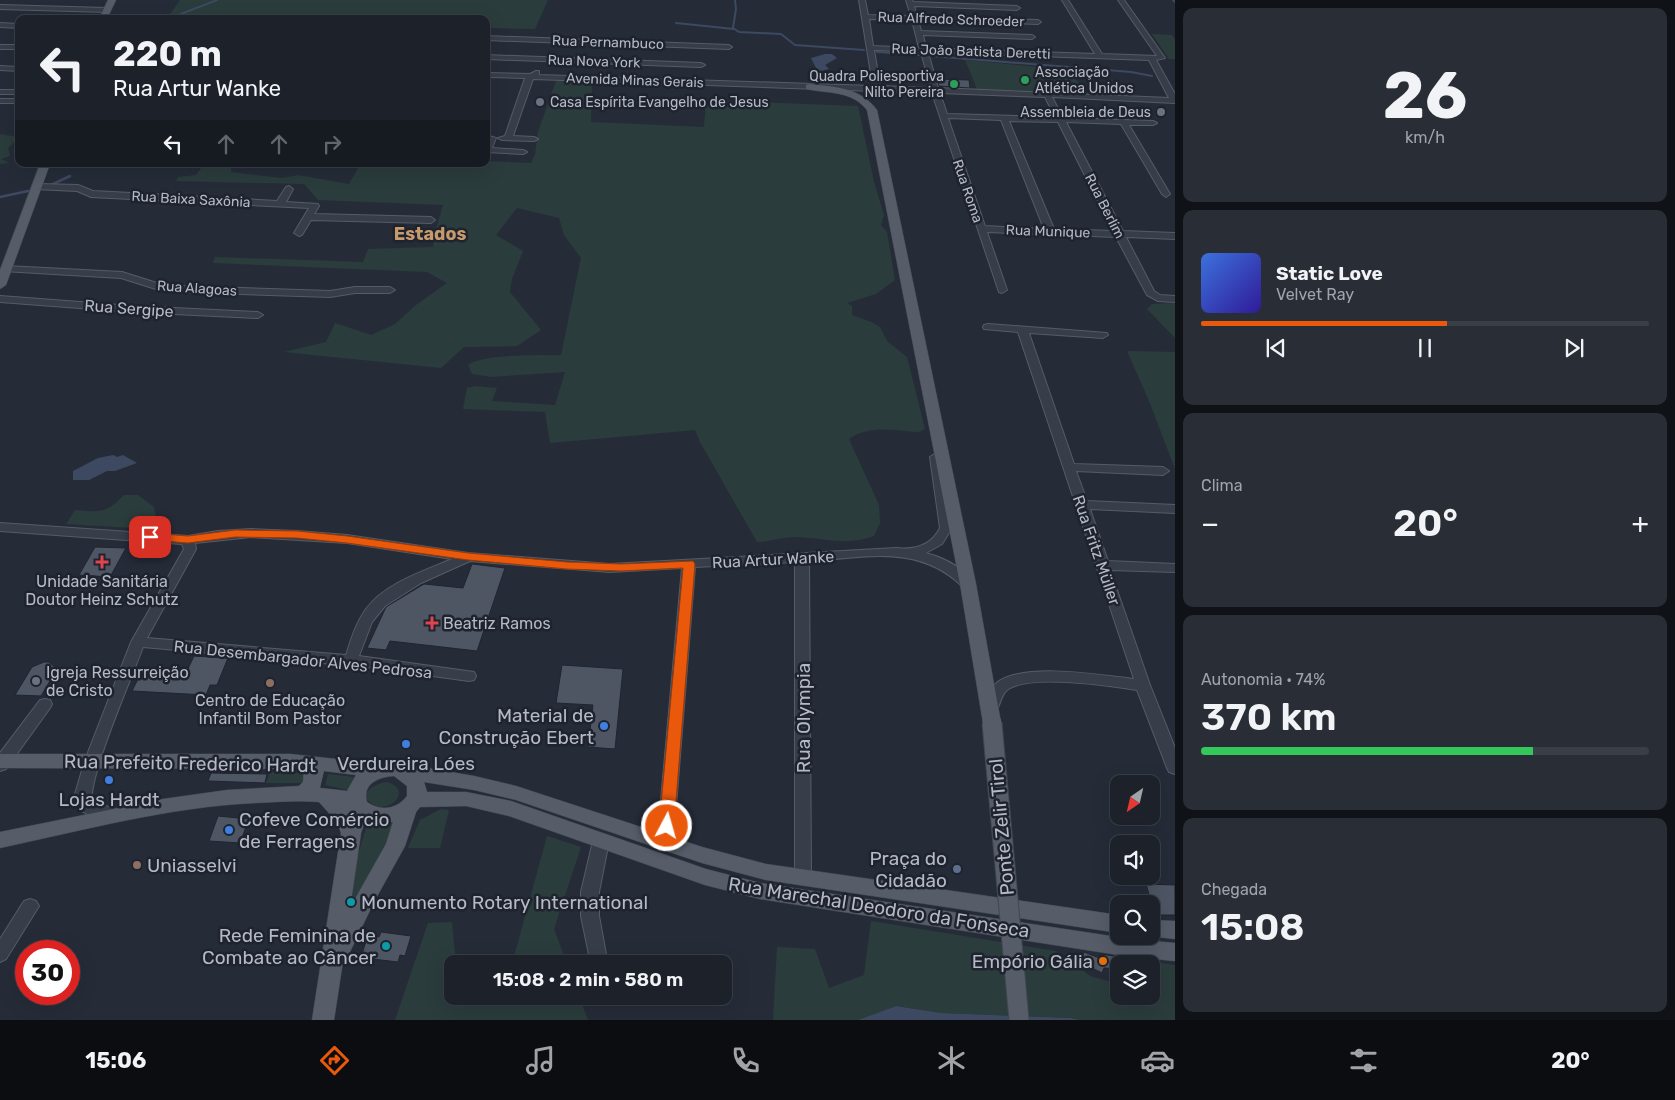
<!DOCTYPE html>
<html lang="pt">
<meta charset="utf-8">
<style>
body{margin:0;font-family:Rubik,sans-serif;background:#292e36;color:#f1f3f6;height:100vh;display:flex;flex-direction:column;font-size:19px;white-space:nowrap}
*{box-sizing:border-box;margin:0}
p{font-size:16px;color:#a0a3a8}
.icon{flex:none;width:28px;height:28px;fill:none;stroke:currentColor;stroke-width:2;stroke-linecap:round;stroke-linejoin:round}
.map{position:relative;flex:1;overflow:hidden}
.details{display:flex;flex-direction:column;gap:8px;padding:8px;background:#0f1217;width:500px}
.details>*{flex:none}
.top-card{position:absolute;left:15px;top:15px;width:475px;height:152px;border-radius:10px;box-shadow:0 5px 20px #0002,0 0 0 1px #3a3e47;background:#1c212a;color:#f1f3f6;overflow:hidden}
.needle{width:32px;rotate:214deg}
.tools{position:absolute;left:1110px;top:775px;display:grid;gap:10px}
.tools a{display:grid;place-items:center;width:50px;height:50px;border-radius:10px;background:#1c212a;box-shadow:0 5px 20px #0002,0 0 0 1px #3a3e47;font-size:25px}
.speed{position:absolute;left:15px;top:940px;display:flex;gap:10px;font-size:25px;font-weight:700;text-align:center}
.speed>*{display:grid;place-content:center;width:65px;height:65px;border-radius:50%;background:#1c212a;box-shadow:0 5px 20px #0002,0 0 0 1px #3a3e47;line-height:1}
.speed .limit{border:8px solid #d22;background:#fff;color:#111}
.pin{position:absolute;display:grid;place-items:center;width:42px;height:42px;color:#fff;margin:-21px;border-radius:10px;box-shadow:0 2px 8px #0006}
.me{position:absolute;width:55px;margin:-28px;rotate:6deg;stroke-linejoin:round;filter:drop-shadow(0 0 4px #0008)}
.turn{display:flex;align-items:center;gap:18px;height:105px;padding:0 15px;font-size:22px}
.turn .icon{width:65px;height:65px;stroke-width:2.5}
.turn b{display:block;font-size:35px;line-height:42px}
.lanes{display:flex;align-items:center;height:48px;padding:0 15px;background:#0003;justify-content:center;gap:25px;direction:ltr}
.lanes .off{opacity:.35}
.big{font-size:38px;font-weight:600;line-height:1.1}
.details .card{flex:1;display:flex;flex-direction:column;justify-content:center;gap:8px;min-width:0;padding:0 18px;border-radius:10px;background:#292e36}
.details .dial{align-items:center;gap:0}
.dial b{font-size:65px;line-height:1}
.song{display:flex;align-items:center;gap:15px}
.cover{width:60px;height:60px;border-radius:8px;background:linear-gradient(135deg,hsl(220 70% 55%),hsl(250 70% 35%))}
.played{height:5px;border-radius:2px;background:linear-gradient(90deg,#ea580c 55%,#3a3e47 55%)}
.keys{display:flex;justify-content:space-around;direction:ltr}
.heat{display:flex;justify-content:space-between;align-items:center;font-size:28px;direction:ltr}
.charge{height:8px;border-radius:4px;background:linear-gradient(90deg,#34c759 74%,#3a3e47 0)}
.trip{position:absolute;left:444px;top:955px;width:288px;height:50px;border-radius:10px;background:#1c212a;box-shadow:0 5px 20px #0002,0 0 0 1px #3a3e47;font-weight:600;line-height:50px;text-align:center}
.menu{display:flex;height:80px;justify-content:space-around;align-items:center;background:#0b0d11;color:#a0a3a8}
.menu .icon{width:35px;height:35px}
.menu .current{color:#ea580c}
.menu b{font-size:22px;color:#f1f3f6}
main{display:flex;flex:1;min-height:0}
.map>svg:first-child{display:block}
.green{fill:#2b3c3d}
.water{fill:#3c4960}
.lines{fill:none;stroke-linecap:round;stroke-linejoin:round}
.stream-far1{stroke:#3c4960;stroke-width:2}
.stream{stroke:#3c4960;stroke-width:2.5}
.building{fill:#4e5664;stroke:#1f2530}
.minor-casing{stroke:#565c67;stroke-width:2}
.major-casing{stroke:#414752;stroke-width:1}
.minor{fill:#383e49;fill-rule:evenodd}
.major{fill:#565d69;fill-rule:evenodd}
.major-bridge-casing{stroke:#414752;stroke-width:21;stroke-linecap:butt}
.major-bridge{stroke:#565d69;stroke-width:19}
.route{fill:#ea580c;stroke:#983908}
.leisure-dot{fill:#2e9e5b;stroke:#1e232e;stroke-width:2}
.worship-dot{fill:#6b7280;stroke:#1e232e;stroke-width:2}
.health-dot{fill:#e0444e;stroke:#1e232e;stroke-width:2}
.education-dot{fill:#8d6e63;stroke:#1e232e;stroke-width:2}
.shop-dot{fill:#3f7fe0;stroke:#1e232e;stroke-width:2}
.service-dot{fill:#5c6f8a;stroke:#1e232e;stroke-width:2}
.culture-dot{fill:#0f9aa8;stroke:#1e232e;stroke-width:2}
.food-dot{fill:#e8710a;stroke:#1e232e;stroke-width:2}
.labels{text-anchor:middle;stroke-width:5;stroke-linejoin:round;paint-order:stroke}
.far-street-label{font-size:14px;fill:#b4b9c5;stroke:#1e232e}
.far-poi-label{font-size:14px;fill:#b4b9c5;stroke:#1e232e;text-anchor:start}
.street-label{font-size:16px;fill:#b4b9c5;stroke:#1e232e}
.poi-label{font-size:16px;fill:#b4b9c5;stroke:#1e232e}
.far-district-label{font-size:18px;font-weight:bold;fill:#c79a6c;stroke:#1e232e}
.near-poi-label{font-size:19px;fill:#b4b9c5;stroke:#1e232e;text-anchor:end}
.near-street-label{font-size:19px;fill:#b4b9c5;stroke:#1e232e}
</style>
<main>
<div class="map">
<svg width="1175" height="1020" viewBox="0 0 1175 1020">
<rect width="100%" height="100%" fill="#252c38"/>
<path class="green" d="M180,0H548L535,29L486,28V19H230L168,17Z
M1152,34L1172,35L1175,39V59H1169Z
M965,60L1070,70L1086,94L977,89Z
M556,81H592L591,122L704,127L706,100L858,106L874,182L884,215L881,225L887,232L895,280L876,294L847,303L852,306V315L871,322L880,327L887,341L907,357L925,429L919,432C895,431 870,424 849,439L879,505L880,523L874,536C846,546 825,538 796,537C782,537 770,542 757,542L700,442L695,430L550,443L545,412L463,409L467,388L476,386L497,388L492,401L555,405L565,372L491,377L472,374L468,365C484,353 539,356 561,355L581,258L564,235L559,218L517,208L496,235L523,251L512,279L510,292L541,330L517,346L464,347L441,368L284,352L326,342L335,323L371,335L395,324L416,305L447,283L427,272L213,263L215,257L363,262L368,249L433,247L434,236L443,205L318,200L304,184L176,181L178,177L196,175L204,164H231V172L282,178L298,175L349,184L358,168L305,164H486V161L531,163L535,155L538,132Z
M0,134L19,137L8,148L10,156L1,159L9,163L0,164Z
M1175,303V338L1147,309L1152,304Z
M1127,351L1175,352V469L1149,401Z
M124,495H138L154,507L157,522L149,529L66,524L75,510C100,512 106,514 124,495Z
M270,772L310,773L308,783H266Z
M328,774L354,777L348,790L325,785Z
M387,782C415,791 387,815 372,804C356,793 377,783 387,782Z
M441,809L449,810L440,848H408L420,820Z
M369,818L396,819L390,838L348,916L351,878Z
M547,836L581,847L554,929L567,964H512Z
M871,921L1056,951L1090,976L1119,984V996H1151V964H1137L1138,960L1175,965V1020H1080L1070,1018L941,1013L896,1006L858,1020H773L777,947L815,949L829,988L864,975Z
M452,922L456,964H452V996H579L588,1020H395L428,923Z"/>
<path class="water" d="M825,54H832L837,58L825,65L829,69L818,72L811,58Z
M113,455L117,457L123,455L137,463L115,471H107L89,480H73V471L98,458Z
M896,1006L941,1013L1070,1018L1080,1020H858Z"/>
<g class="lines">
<path class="stream-far1" d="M735,0L736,9L733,28L739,32L781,34L795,45L864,50
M1173,0L1175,2
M168,19L217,0
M676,23L734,29
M877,52L919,55
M931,56L1131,72L1152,76"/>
<path class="stream" d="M51,185L70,176
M0,197L28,191"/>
</g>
<path class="building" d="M937,79L969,80L970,88L939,86Z
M95,547L126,548L110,577L79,575Z
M472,564L505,568L477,651L390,641L386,650L367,648L386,607L424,584L463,588Z
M194,656L228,658L217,685H210L206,695L132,691L140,675L184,677Z
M44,662H49L57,669L41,696L15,695L32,667Z
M562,665L623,669L615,749L588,747L593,705L556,703Z
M211,773L267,774L265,783L208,781Z
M218,816L249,819L240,843L209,841Z
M1146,884L1175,885V915H1155Z
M381,932L411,936L405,956L400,955L398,962L372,959L371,961L360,960L368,935L379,937Z
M1084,952L1102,959L1101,954L1125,958L1126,964H1119V969L1104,968L1102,973L1080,962Z"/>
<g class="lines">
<g class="minor-casing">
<path id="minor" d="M859,0H865L868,15L911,16L906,0H912L913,2L1017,6L1020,8L1017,10L914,6L917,17L1038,20L1041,22L1038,24L918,20L921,31L1032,35L1035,37L1032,39L923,35L926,48L1095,54L1062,0H1068L1102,54L1157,56L1118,0H1124L1165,58L1156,60L1175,94V103L1052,97L1063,118L1153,121L1157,123L1153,125H1129L1170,194L1166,197L1162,194L1121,124L1066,122L1123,231L1175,233V239L1126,237L1154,291L1160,295L1175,296V302L1158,301L1147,295L1116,237L987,232L1007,290L1002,293L999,292L932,93L533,79L513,136L534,137L538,139L534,141L502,140L498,138L505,136L525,78L486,77V73L530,74L536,71H539V75L873,86ZM869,19L912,20L919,48L873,46ZM874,50L921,52L931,88L880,86ZM928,52L1149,60L1169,98L938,88ZM940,93L1045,97L1055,117L947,114ZM948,118L1001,120L1044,229L985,226ZM1009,121L1058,122L1113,231L1054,229Z
M0,5L107,8L110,10L107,12L0,9Z
M0,23L19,24V28L0,27Z
M486,36L729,45L732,47L729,49L486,40Z
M0,45H19V49H0Z
M486,55L701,63L705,65L701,67L486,59Z
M0,66L19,67V71L0,70Z
M0,90H19V94H0Z
M0,99H19V103H0Z
M489,136L496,138L492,148L523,150L527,152L523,154L486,152V142Z
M38,184L78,185L93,191L277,201L286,187L289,186L293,189L286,202L318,204L319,206L314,214L431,217L435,220L431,223L311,220L302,235L299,236L294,233L309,208L91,197L77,191L35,189V185Z
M6,266L122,272L160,284L182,286L330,291L355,287H390L395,290L390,293H355L330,297L182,292L159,290L121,278L3,271L1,269Z
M0,296L133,306L258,312L263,315L258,318L133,312L0,302Z
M988,324L1107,333L1108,335L1103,338L1029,333L1074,464L1163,467L1169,471L1163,475L1076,471L1087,501L1175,505V513L1090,509L1108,561L1175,564V572L1110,570L1150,685L1175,748V774L1169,772L1167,768L1137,690C1111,686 1025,673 1006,691C1001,696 1000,705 996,712L991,713L986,712L984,708C987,699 990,687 999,681C1028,663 1099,675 1134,679L1018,332L984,329L983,327L984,325Z
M936,453L942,457L952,528L942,544L926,553C944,558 964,568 975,584L973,587H963C918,543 866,558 809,561L811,878L809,883L803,885L797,883L795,878V562L695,567L673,844L671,849L665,851L659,849L657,844L682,568L610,572L470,561L421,583L385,606L372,622L359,656L474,672L476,676L474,680L469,681L367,667L143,647C132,677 88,777 92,802L119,810L121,814L119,818C105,823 92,816 79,810L75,794L85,760L131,642L184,549L182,544L0,531V523L188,536L218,531L251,529L297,531L347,535L468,553L610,564L896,548C914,550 931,546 940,528L930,457ZM251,537L347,543L452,559C424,571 385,583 366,609C356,623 351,639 346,655L147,638L196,549L195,543Z
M45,699L50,700L52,704L50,708L6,769L0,771V753L40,700Z
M601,834L607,836L609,841L599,892V916L607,960L605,964H591L581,916V892L593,841L595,836Z
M30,899L36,901L39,906L6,959L0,962V939L24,901Z"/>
</g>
<g class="major-casing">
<path id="major" d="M108,0H116L107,19H99Z
M809,84C835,87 860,87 877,110L976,584L1001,723L998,728L992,730L986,728L983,723L960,584L867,110C851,90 829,94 806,89V85Z
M40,164H50L6,285L0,289V270Z
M0,754H290L382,764L392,762L474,776L516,786L702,847L766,864L1119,915V933L766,880L702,863L516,800L474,790L424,782L427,792H466L511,801L706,869L760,883L1131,939L1175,943V961L1131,957L760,899L705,885L509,816L466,806L420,807L416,812L405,846L375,900L346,960L343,961L334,1020H312L341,833L337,822L319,802C298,800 276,802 255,803C169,807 84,830 0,848V832L163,799L227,790L299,786L303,782L304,769L0,768ZM324,771L356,775L347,791L320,788ZM394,776L407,786V796C397,809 381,812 367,802C362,784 378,777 394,776ZM366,820L380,823L393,822L386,844L350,908L361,833Z
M1151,920L1175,921V939L1146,936H1151Z"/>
</g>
<use href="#minor" class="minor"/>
<use href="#major" class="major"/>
<g class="major-bridge-casing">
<path id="major-bridge" d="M992,723L1019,1020"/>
</g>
<use href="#major-bridge" class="major-bridge"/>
</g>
<path class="route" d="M235,530L297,531L347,536L468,553L567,562L621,564L693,561L695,564L674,826L672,830L667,832L662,830L659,826L683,568L621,571L567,569L468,560L347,543L297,538L235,537L188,543L150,540L145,537L150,533L188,536Z"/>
<g class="leisure-dot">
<circle cx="1025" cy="80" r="5"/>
<circle cx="954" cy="84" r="5"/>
</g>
<g class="worship-dot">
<circle cx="540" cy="102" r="5"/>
<circle cx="1161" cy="112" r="5"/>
<circle cx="36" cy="681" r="5"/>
</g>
<g class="health-dot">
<path d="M99.5 554.5h5v5h5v5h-5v5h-5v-5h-5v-5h5z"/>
<path d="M429.5 615.5h5v5h5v5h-5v5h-5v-5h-5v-5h5z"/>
</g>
<g class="education-dot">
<circle cx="270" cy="683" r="5"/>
<circle cx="137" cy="865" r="5"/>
</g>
<g class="shop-dot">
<circle cx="604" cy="726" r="5"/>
<circle cx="406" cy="744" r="5"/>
<circle cx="109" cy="780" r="5"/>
<circle cx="229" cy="830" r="5"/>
</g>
<circle class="service-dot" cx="957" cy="869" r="5"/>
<g class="culture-dot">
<circle cx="351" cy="902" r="5"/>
<circle cx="386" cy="946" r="5"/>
</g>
<circle class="food-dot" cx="1103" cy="961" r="5"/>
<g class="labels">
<g class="far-street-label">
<text transform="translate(951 19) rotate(2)" y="5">Rua Alfredo Schroeder</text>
<text transform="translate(608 42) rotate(2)" y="5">Rua Pernambuco</text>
<text transform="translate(971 51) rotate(2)" y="5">Rua João Batista Deretti</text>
<text transform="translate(594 61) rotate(2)" y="5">Rua Nova York</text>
<text transform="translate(635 80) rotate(2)" y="5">Avenida Minas Gerais</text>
<text transform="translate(968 191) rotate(71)" y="5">Rua Roma</text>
<text transform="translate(191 199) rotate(3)" y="5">Rua Baixa Saxônia</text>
<text transform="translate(1105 206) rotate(63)" y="5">Rua Berlim</text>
<text transform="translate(1048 231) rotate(2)" y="5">Rua Munique</text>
<text transform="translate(197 288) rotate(4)" y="5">Rua Alagoas</text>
</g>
<g class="far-poi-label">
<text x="1035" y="77">Associação<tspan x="1035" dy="16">Atlética Unidos</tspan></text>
<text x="944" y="81" text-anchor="end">Quadra Poliesportiva<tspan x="944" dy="16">Nilto Pereira</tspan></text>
<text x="550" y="107">Casa Espírita Evangelho de Jesus</text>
<text x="1151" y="117" text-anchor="end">Assembleia de Deus</text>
</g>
<g class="street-label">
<text transform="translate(129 308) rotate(4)" y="6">Rua Sergipe</text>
<text transform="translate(1097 550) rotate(71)" y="6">Rua Fritz Müller</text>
<text transform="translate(773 559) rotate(-3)" y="6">Rua Artur Wanke</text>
<text transform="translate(303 659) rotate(6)" y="6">Rua Desembargador Alves Pedrosa</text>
</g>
<g class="poi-label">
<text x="102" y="587">Unidade Sanitária<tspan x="102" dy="18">Doutor Heinz Schutz</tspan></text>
<text x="443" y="629" text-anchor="start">Beatriz Ramos</text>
<text x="46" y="678" text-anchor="start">Igreja Ressurreição<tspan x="46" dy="18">de Cristo</tspan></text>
<text x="270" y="706">Centro de Educação<tspan x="270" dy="18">Infantil Bom Pastor</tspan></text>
</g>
<g class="far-district-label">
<text x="430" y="240">Estados</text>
</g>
<g class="near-poi-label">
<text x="594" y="722">Material de<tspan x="594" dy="22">Construção Ebert</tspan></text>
<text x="406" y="770" text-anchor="middle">Verdureira Lóes</text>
<text x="109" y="806" text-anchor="middle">Lojas Hardt</text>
<text x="239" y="826" text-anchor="start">Cofeve Comércio<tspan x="239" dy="22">de Ferragens</tspan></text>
<text x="947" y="865">Praça do<tspan x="947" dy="22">Cidadão</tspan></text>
<text x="147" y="872" text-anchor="start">Uniasselvi</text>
<text x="361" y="909" text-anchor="start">Monumento Rotary International</text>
<text x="376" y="942">Rede Feminina de<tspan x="376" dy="22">Combate ao Câncer</tspan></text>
<text x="1093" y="968">Empório Gália</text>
</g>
<g class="near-street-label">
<text transform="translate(803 718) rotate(-90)" y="7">Rua Olympia</text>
<text transform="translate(190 763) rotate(1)" y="7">Rua Prefeito Frederico Hardt</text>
<text transform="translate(1001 827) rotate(-95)" y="7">Ponte Zelir Tirol</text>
<text transform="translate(879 907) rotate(9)" y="7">Rua Marechal Deodoro da Fonseca</text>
</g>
</g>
</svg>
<div class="tools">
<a><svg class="needle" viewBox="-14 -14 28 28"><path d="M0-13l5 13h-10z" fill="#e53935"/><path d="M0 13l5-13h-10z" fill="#a0a3a8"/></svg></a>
<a><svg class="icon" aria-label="sound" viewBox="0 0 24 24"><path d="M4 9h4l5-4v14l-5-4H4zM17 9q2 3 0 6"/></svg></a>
<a><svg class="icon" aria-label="search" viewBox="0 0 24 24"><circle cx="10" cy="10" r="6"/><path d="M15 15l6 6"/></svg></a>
<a><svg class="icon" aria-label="layers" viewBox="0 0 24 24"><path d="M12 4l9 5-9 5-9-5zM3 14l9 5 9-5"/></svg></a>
</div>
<div class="speed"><div class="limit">30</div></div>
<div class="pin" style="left:150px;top:537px;background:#d93025"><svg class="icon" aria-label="arrive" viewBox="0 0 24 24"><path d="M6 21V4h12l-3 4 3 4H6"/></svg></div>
<svg class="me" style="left:667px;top:826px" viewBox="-20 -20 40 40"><circle r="17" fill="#ea580c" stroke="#fff" stroke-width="3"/><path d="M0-11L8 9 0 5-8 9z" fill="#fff"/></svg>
<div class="trip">15:08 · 2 min · 580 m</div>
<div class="top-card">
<div class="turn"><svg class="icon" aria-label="left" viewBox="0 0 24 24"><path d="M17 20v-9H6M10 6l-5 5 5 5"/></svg><div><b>220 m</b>Rua Artur Wanke</div></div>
<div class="lanes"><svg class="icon" aria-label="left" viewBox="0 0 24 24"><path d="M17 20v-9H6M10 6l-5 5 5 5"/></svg><svg class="icon off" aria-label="ahead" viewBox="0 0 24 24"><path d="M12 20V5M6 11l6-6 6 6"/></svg><svg class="icon off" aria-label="ahead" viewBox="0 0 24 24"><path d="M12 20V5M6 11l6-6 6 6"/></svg><svg class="icon off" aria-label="right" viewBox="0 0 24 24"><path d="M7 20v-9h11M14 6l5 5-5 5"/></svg></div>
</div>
</div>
<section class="details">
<div class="card dial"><b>26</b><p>km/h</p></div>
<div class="card">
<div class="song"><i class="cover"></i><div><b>Static Love</b><p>Velvet Ray</p></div></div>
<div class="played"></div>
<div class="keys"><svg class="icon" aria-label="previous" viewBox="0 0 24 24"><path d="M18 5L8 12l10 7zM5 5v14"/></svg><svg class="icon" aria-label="pause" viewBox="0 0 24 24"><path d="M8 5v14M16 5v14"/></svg><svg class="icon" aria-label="next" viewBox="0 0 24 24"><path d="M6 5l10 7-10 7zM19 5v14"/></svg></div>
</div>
<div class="card"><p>Clima</p>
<div class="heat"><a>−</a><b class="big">20°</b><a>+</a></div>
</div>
<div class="card"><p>Autonomia · 74%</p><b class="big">370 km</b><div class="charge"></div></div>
<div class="card"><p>Chegada</p><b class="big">15:08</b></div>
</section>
</main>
<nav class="menu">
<b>15:06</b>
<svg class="icon current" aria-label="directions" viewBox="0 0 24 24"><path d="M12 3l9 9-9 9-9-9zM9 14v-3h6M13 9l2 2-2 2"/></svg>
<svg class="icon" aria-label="music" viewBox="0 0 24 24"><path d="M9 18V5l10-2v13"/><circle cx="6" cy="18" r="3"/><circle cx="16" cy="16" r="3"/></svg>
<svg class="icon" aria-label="phone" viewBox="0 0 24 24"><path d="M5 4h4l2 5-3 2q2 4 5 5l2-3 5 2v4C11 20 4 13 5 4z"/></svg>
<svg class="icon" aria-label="climate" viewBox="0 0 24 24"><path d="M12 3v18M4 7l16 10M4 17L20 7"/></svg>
<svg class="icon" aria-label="car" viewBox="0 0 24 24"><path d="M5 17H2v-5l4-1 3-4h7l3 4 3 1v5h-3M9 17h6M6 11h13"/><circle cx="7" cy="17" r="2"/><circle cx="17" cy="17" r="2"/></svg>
<svg class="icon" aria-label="filters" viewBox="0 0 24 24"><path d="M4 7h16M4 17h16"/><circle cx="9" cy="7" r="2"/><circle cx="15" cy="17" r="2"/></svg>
<b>20°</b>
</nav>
